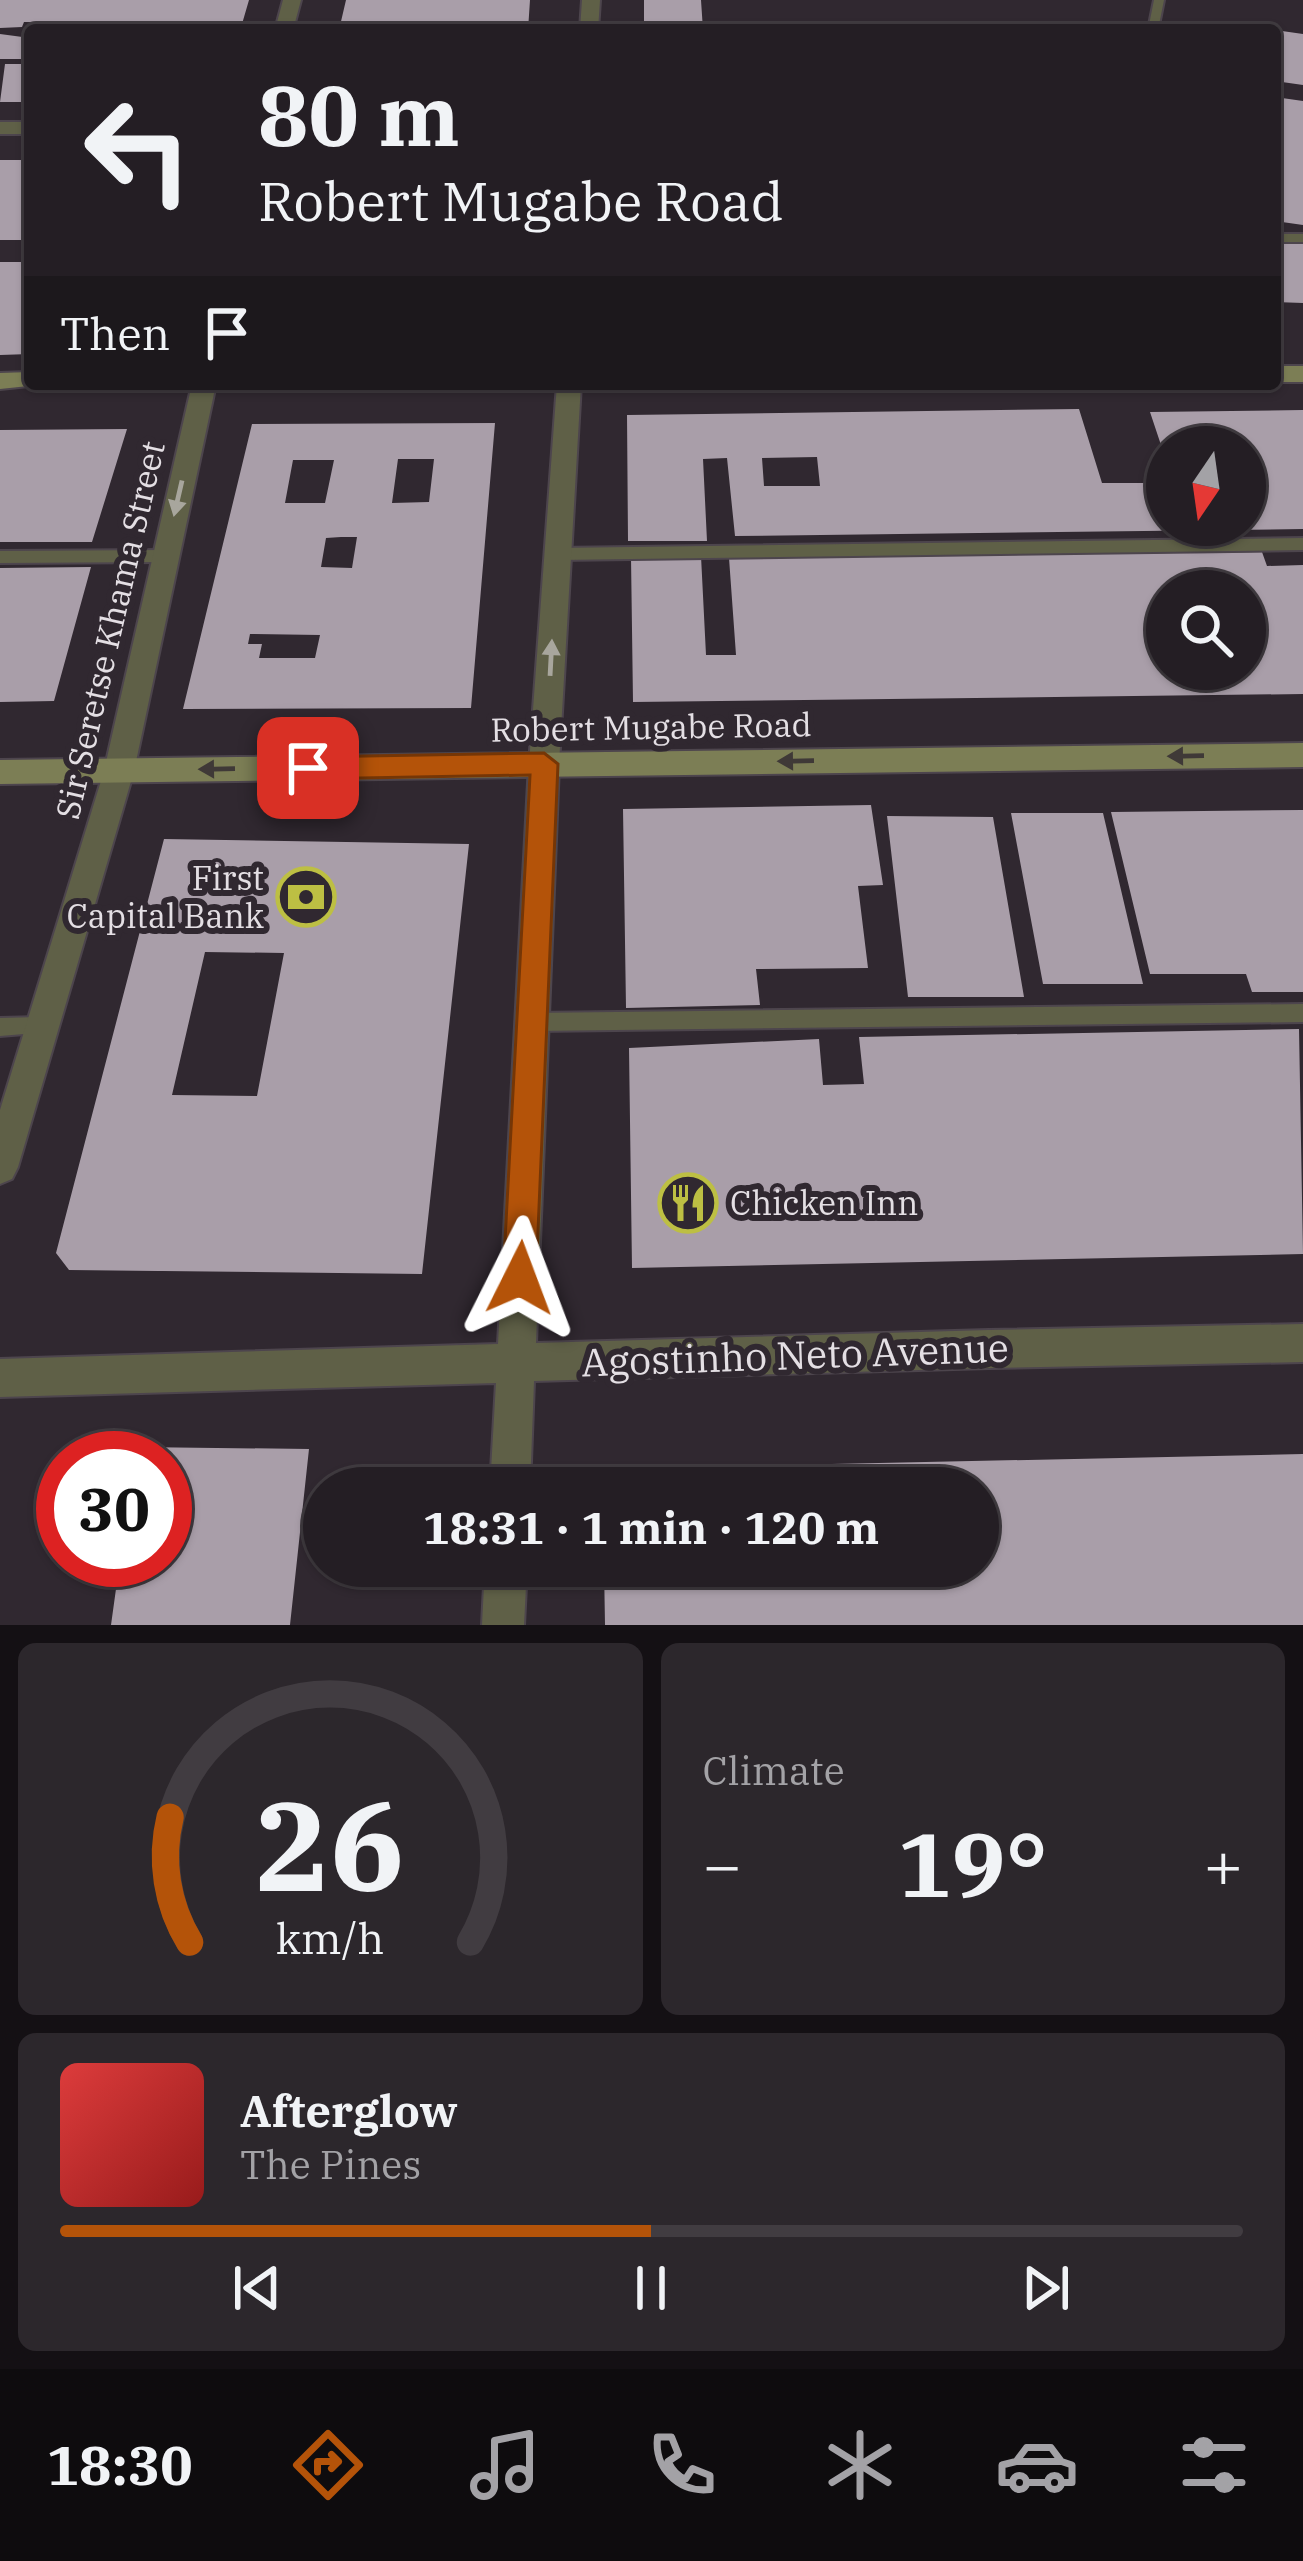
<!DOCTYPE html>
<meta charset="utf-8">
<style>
body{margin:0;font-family:"IBM Plex Serif",serif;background:#2c272c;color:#f1f3f6;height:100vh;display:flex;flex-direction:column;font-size:45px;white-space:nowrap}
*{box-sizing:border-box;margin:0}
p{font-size:39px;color:#a3a2a6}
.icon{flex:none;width:66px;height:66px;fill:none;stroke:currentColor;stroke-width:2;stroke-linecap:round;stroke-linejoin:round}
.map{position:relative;height:1625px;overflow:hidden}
.drawer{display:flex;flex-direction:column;gap:18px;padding:18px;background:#141014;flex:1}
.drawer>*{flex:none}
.guide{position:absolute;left:24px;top:24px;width:1257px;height:366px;border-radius:12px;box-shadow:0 3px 9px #0004,0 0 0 3px #413c41;background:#241e24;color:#f1f3f6;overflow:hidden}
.needle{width:78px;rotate:193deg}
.tools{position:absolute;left:1146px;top:426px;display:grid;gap:24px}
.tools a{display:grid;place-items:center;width:120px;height:120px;border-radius:50%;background:#241e24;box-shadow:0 3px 9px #0004,0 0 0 3px #413c41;font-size:60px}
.speed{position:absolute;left:36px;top:1431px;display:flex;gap:24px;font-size:60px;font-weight:700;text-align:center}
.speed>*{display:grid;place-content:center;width:156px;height:156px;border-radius:50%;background:#241e24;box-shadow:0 3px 9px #0004,0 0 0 3px #413c41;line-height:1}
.speed .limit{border:18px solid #d22;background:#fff;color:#111}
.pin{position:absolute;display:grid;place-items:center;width:102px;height:102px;color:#fff;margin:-51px;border-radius:24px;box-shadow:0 6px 18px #0006}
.me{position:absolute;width:132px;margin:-66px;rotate:3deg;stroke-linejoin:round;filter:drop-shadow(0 0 9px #0008)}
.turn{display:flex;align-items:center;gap:42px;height:252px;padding:0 36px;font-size:54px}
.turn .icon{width:156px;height:156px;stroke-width:2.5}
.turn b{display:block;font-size:84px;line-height:102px}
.then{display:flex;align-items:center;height:114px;padding:0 36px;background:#0003;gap:24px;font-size:45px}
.big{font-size:90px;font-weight:700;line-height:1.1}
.drawer .widget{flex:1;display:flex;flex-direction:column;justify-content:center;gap:18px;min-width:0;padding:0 42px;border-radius:18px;background:#2c272c}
.drawer .dial{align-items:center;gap:0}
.dial svg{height:312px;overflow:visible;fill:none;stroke:#413c41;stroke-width:7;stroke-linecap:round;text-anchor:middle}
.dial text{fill:#f1f3f6;stroke:none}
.song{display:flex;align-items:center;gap:36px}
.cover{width:144px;height:144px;border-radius:18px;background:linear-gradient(135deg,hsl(0 70% 55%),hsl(0 70% 35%))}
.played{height:12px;border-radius:6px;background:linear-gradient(90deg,#b45309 50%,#413c41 50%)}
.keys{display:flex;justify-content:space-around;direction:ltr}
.heat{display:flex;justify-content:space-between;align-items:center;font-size:66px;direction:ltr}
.drawer .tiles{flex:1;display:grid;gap:18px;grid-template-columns:1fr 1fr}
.widget:last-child{grid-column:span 2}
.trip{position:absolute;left:303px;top:1467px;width:696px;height:120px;border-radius:60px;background:#241e24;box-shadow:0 3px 9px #0004,0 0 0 3px #413c41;font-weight:700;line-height:120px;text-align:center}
.dock{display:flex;height:192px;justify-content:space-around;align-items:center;background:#0e0c0e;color:#a3a2a6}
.dock .icon{width:84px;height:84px}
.dock .active{color:#b45309}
.dock b{font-size:54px;color:#f1f3f6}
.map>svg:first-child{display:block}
.building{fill:#a99ea9;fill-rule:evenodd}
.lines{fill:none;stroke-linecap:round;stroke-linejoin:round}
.service-casing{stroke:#4d454d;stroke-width:4}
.pedestrian-casing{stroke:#4d454d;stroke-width:4}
.minor-casing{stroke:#4d454d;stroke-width:4}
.secondary-casing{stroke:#4d454d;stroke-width:4}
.service{fill:#5f6047;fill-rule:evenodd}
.pedestrian{fill:#5f6047;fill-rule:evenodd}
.minor{fill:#5f6047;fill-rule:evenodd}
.secondary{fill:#7c7e55;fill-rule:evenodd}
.oneway{fill:#a8a69d}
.oneway2{fill:#3f3937}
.route{fill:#b45309;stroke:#753606;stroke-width:3}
.labels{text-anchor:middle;stroke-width:12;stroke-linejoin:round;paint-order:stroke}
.street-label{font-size:33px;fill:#e4dfe4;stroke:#302830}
.poi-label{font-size:33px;fill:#e4dfe4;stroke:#302830;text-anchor:end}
.near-street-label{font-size:39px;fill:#e4dfe4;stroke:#302830}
</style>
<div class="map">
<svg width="1303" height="1625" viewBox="0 0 1303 1625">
<rect width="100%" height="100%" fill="#302830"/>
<path class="building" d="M0,0H249L242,24L24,22L22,27L0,28Z
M346,0H530L528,30H339Z
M644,0H701L703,30H644Z
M946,23L950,30H875V26Z
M1275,30L1303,34V85L1275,81Z
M0,34L30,38V59H0Z
M5,64H30V102H0Z
M1275,97L1303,101V225L1275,221Z
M0,160H30V240H0Z
M1303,242V303L1275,302V243Z
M0,262H30V354L0,355Z
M1079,409L1102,483H1167V525H1245V447H1167L1166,460L1150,412L1303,410V529L735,536L727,458L703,459L707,541H628L627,415ZM817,457L820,486H764L762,458Z
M495,423L471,708L183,709L252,424ZM398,459H434L429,502L392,503ZM293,460H334L325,503H285ZM341,537H357L352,568L321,567L326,538ZM250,634L320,635L315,658H259L262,644H248Z
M127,429L92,542H0V430Z
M1262,552L1267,566L1303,565V694L633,702L631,557L701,556L706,655H736L729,558ZM1167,591H1245V669H1167Z
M91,567L54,701L0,702V568Z
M871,805L883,885L858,886L868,968L756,969L760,1005L626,1008L623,809Z
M1303,810V992H1252L1246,974H1150L1111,812Z
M1011,813H1103L1143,984H1043Z
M887,816L993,817L1024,997H908Z
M164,839L469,844L422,1274L69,1270L56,1253ZM205,952L284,953L257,1096L172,1095Z
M1299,1029L1303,1254L632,1268L629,1048L819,1039L823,1085L864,1084L859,1037Z
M137,1447L309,1449L290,1625H111L120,1560H165V1458H135Z
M1303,1454V1625H605L604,1566H978V1488H604V1469Z"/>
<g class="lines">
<g class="service-casing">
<path id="service" d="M1154,0H1164L1158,30H1148Z
M1275,234H1303V242H1275Z
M1303,538V550L557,560L549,554L557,548Z
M165,550L173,556L165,562L0,563V551Z
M1303,1004V1022L532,1031L525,1028L522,1022L525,1016L532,1013Z
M41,1017L48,1020L51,1026L48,1032L0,1036V1018Z"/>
</g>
<g class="pedestrian-casing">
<path id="pedestrian" d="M1303,1324V1362L989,1368L976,1362L970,1349L976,1336L989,1330Z"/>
</g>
<g class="minor-casing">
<path id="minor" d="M283,0H301L293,30H275Z
M582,0H600L598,30H580Z
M0,122H30V134H0Z
M192,384H216L134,771L18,1167L12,1179L0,1184V1110L104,771Z
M557,384H581L559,764L536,1343L989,1330L1002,1336L1008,1349L1002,1362L989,1368L534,1381L530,1488H490L496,1383L0,1397V1359L498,1344L529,764Z
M485,1566H527L524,1625H482Z"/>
</g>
<g class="secondary-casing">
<path id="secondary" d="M1275,366H1303V382H1275Z
M30,372V384L38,385L0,389V373Z
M1303,743V767L0,784V760Z"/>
</g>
<use href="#service" class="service"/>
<use href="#pedestrian" class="pedestrian"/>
<use href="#minor" class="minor"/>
<use href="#secondary" class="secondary"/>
</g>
<defs><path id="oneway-solid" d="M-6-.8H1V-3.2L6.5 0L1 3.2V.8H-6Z" transform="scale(3)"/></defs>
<g class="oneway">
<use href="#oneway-solid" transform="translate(178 498) rotate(103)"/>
<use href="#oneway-solid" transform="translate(551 658) rotate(-87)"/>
</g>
<g class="oneway2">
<use href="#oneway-solid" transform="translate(1186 756) rotate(179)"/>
<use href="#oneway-solid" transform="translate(796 761) rotate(179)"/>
<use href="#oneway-solid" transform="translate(217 769) rotate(179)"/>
</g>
<path class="route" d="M544,753L558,764L536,1278L532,1290L520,1295L508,1290L503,1278L530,775L308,779L295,768L308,757Z"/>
<defs>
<g id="bank-ring" transform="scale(3)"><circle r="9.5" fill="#302830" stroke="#bdbf43" stroke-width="1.5"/><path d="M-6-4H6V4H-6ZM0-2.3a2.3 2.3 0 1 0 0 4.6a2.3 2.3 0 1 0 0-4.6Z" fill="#bdbf43"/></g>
<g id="restaurant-ring" transform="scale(3)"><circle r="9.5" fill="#302830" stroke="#bdbf43" stroke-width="1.5"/><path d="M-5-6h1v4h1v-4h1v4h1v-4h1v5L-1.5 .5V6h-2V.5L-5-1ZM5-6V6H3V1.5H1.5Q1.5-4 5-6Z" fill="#bdbf43"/></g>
</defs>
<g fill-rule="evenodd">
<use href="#bank-ring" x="306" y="897"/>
<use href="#restaurant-ring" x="688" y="1203"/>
</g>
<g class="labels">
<g class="street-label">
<text transform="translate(110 630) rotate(-77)" y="12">Sir Seretse Khama Street</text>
<text transform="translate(651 727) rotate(-1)" y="12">Robert Mugabe Road</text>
</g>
<g class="poi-label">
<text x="264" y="890">First<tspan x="264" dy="38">Capital Bank</tspan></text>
<text x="730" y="1215" text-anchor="start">Chicken Inn</text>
</g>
<g class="near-street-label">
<text transform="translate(795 1355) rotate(-2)" y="14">Agostinho Neto Avenue</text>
</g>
</g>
</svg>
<div class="tools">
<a><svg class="needle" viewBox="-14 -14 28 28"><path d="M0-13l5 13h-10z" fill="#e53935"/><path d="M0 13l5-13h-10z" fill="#a3a2a6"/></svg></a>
<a><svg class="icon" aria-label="search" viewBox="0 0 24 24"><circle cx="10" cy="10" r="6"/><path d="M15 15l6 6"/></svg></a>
</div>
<div class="speed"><div class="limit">30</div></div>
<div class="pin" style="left:308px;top:768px;background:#d93025"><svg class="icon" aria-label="arrive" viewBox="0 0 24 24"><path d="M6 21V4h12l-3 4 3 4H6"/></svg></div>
<svg class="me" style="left:520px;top:1278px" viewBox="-20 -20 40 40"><path d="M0-17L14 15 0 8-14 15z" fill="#b45309" stroke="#fff" stroke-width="4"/></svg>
<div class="trip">18:31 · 1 min · 120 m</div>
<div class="guide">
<div class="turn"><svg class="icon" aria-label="left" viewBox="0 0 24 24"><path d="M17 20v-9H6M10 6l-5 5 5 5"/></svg><div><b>80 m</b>Robert Mugabe Road</div></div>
<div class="then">Then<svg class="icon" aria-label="arrive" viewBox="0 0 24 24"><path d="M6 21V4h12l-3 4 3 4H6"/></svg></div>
</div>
</div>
<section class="drawer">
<div class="tiles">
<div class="widget dial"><svg viewBox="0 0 100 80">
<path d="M14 69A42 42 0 1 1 86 69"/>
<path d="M14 69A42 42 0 0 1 9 37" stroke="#b45309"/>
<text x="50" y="56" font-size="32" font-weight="700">26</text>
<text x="50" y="72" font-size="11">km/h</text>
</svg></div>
<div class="widget"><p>Climate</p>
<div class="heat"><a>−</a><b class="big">19°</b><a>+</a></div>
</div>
<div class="widget">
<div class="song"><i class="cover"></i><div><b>Afterglow</b><p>The Pines</p></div></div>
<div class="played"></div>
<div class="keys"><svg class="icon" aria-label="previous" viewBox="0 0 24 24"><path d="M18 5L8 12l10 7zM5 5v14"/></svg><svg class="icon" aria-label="pause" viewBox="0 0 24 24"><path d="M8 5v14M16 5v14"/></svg><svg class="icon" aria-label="next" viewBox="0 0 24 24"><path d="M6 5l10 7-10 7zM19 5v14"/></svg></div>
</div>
</div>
</section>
<nav class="dock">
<b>18:30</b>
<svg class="icon active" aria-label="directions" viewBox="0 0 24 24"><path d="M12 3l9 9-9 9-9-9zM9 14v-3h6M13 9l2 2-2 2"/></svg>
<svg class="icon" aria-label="music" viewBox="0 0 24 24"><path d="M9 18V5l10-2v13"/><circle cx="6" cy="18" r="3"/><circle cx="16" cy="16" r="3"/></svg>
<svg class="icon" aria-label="phone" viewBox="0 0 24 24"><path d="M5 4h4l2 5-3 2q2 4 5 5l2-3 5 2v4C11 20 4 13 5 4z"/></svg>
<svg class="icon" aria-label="climate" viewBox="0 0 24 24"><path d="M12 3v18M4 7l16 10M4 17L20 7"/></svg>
<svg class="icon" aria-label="car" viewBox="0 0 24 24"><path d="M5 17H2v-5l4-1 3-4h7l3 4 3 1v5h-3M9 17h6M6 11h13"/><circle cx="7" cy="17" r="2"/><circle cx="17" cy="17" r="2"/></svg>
<svg class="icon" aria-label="filters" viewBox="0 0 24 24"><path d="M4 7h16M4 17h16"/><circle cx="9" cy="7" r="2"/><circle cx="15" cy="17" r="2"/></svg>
</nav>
